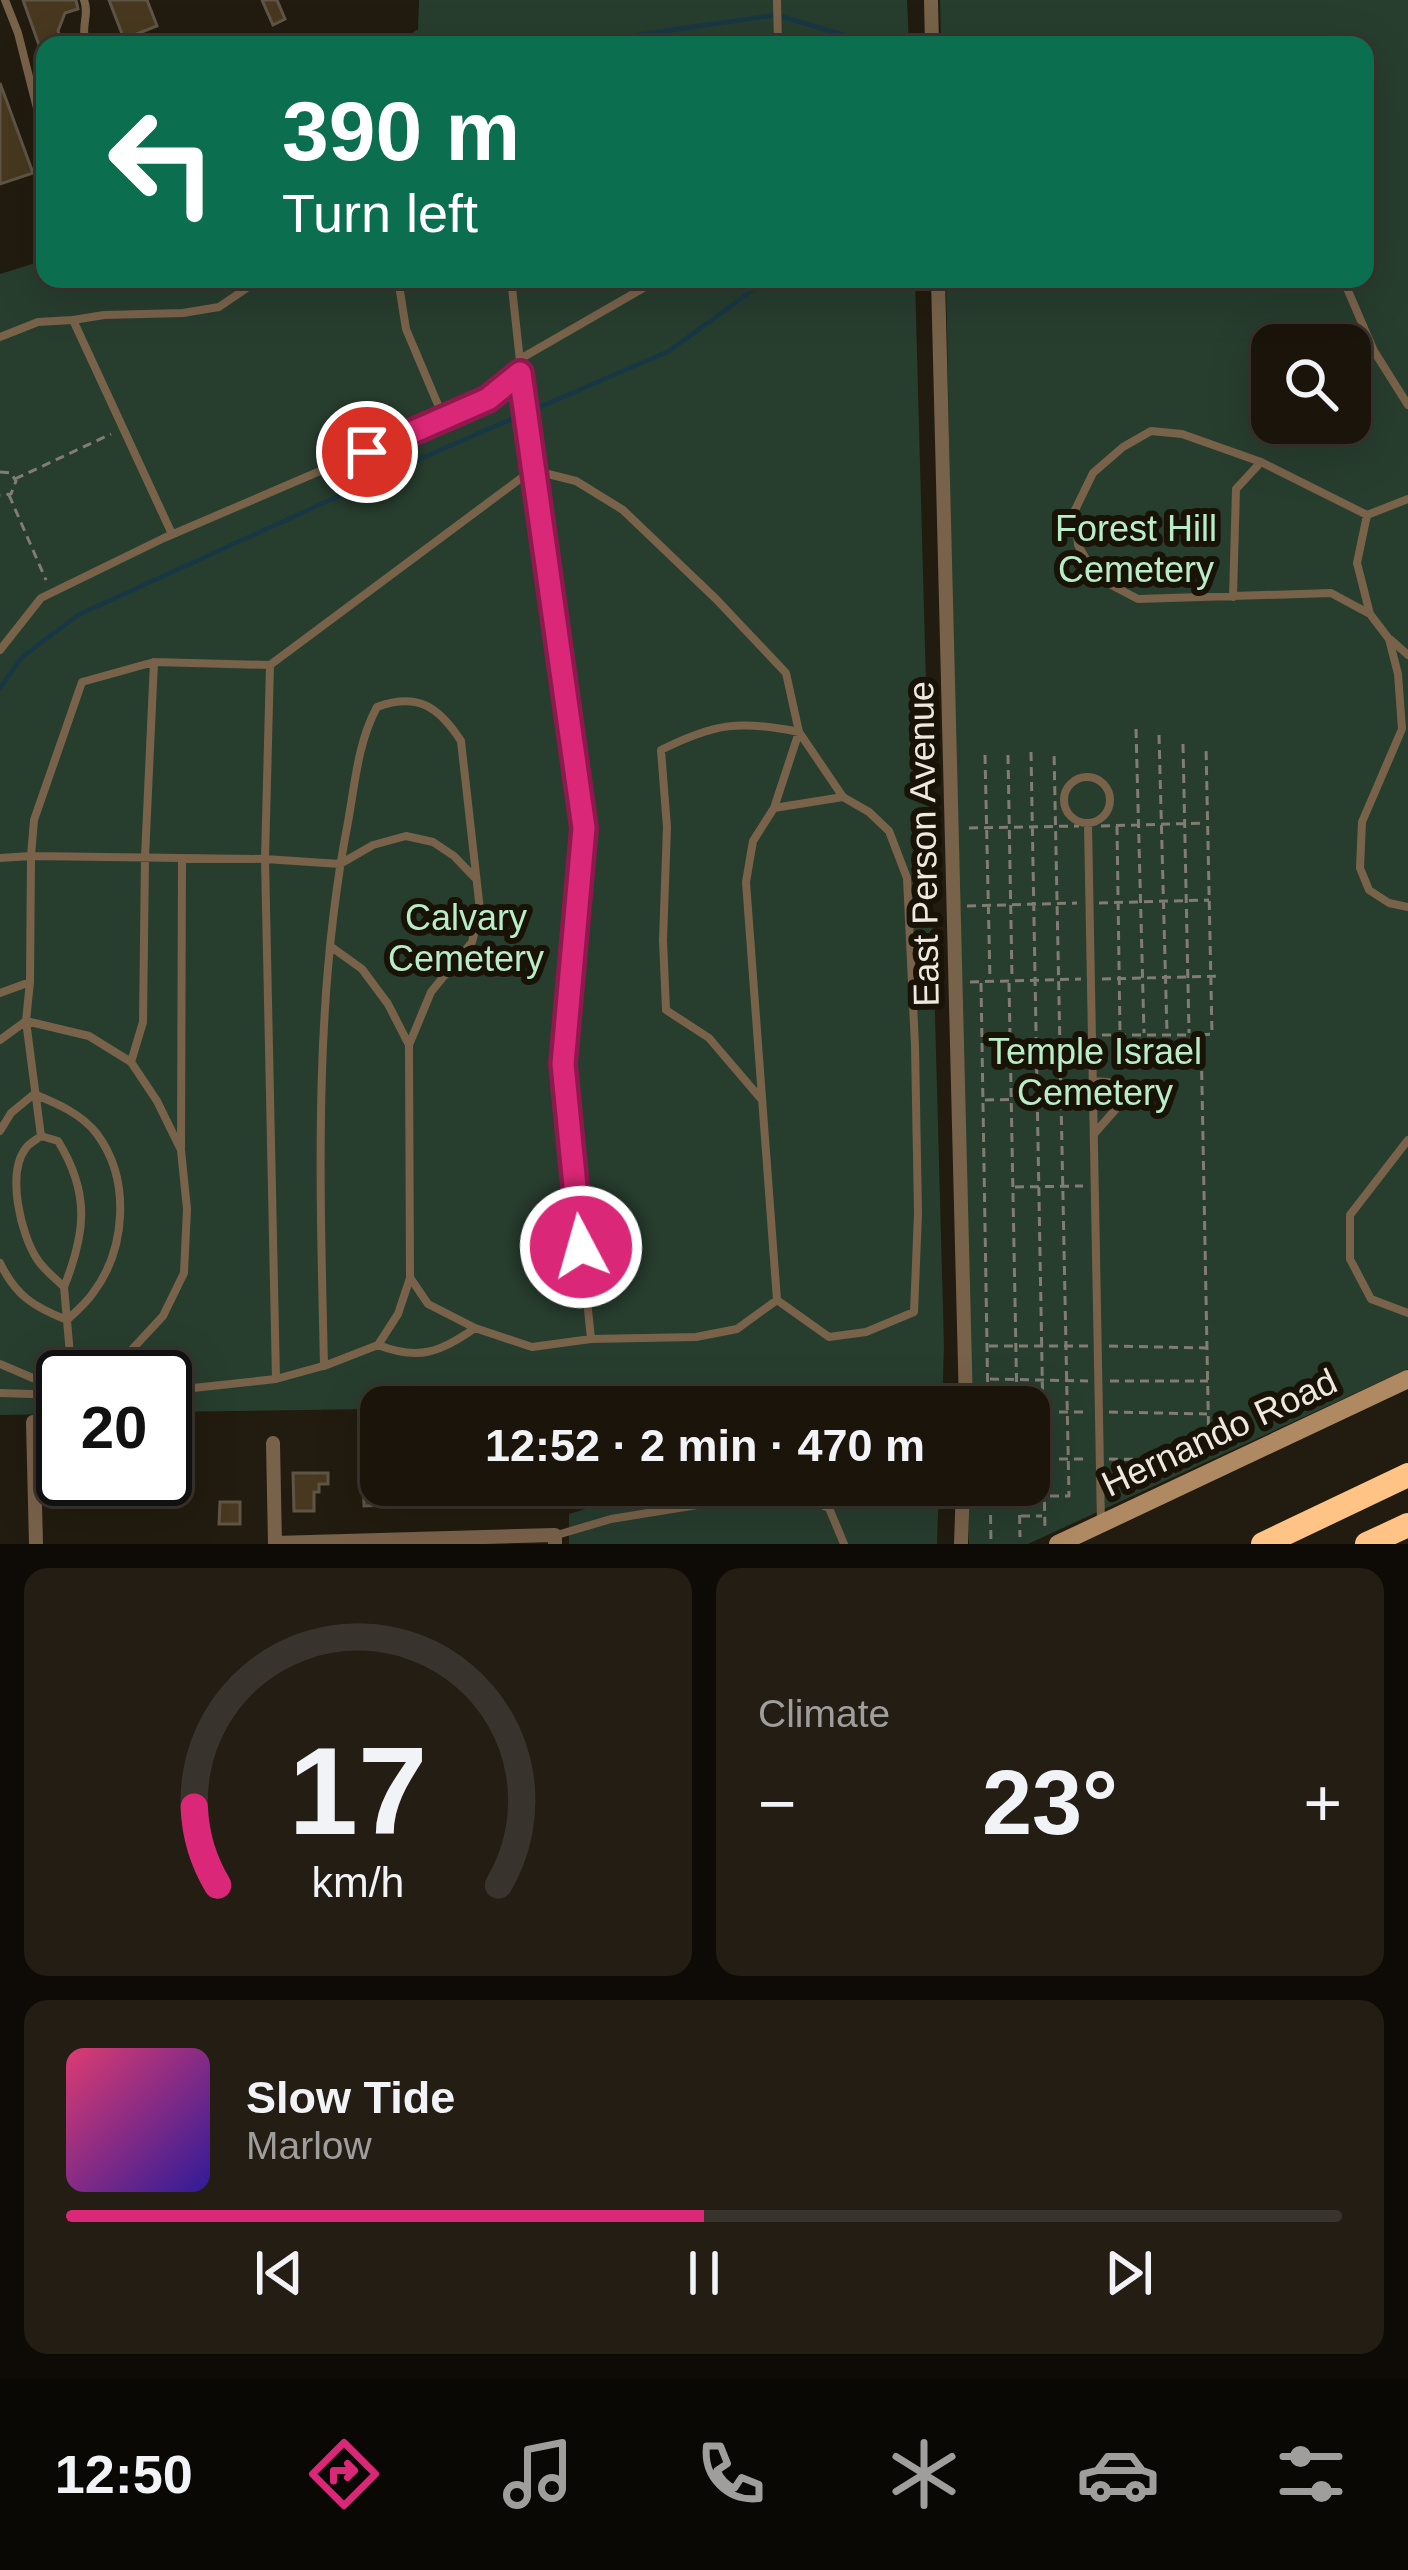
<!DOCTYPE html>
<meta charset="utf-8">
<style>
body{margin:0;font-family:Helvetica,sans-serif;background:#231d14;color:#f1f3f6;height:100vh;display:flex;flex-direction:column;font-size:45px;white-space:nowrap}
*{box-sizing:border-box;margin:0}
p{font-size:39px;color:#9f9e9d}
.icon{flex:none;width:66px;height:66px;fill:none;stroke:currentColor;stroke-width:2;stroke-linecap:round;stroke-linejoin:round}
.map{position:relative;height:1544px;overflow:hidden}
.side{display:flex;flex-direction:column;gap:24px;padding:24px;background:#0e0b06;flex:1}
.side>*{flex:none}
.guide{position:absolute;left:36px;top:36px;width:1338px;height:252px;border-radius:24px;box-shadow:0 12px 48px #0002,0 0 0 3px #38332c;background:#0b6e4f;color:#fff;overflow:hidden}
.fabs{position:absolute;left:1251px;top:324px;display:grid;gap:24px}
.fabs a{display:grid;place-items:center;width:120px;height:120px;border-radius:24px;background:#1a140b;box-shadow:0 12px 48px #0002,0 0 0 3px #38332c;font-size:60px}
.speed{position:absolute;left:36px;top:1350px;display:flex;gap:24px;font-size:60px;font-weight:700;text-align:center}
.speed>*{display:grid;place-content:center;width:156px;height:156px;border-radius:50%;background:#1a140b;box-shadow:0 12px 48px #0002,0 0 0 3px #38332c;line-height:1}
.speed .limit{border:6px solid #111;border-radius:18px;background:#fff;color:#111}
.pin{position:absolute;display:grid;place-items:center;width:102px;height:102px;color:#fff;margin:-51px;border:6px solid #fff;border-radius:50%;box-shadow:0 3px 12px #0007}
.me{position:absolute;width:132px;margin:-66px;rotate:354deg;stroke-linejoin:round;filter:drop-shadow(0 0 9px #0008)}
.turn{display:flex;align-items:center;gap:42px;height:252px;padding:0 48px;font-size:54px}
.turn .icon{width:156px;height:156px;stroke-width:2.5}
.turn b{display:block;font-size:84px;line-height:102px}
.big{font-size:90px;font-weight:700;line-height:1.1}
.side .card{flex:1;display:flex;flex-direction:column;justify-content:center;gap:18px;min-width:0;padding:0 42px;border-radius:24px;background:#231d14}
.side .dial{align-items:center;gap:0}
.dial svg{height:312px;overflow:visible;fill:none;stroke:#38332c;stroke-width:7;stroke-linecap:round;text-anchor:middle}
.dial text{fill:#f1f3f6;stroke:none}
.song{display:flex;align-items:center;gap:36px}
.cover{width:144px;height:144px;border-radius:18px;background:linear-gradient(135deg,hsl(340 70% 55%),hsl(250 70% 35%))}
.played{height:12px;border-radius:6px;background:linear-gradient(90deg,#db2777 50%,#38332c 50%)}
.keys{display:flex;justify-content:space-around;direction:ltr}
.heat{display:flex;justify-content:space-between;align-items:center;font-size:66px;direction:ltr}
.side .tiles{flex:1;display:grid;gap:24px;grid-template-columns:1fr 1fr}
.card:last-child{grid-column:span 2}
.trip{position:absolute;left:360px;top:1386px;width:690px;height:120px;border-radius:24px;background:#1a140b;box-shadow:0 12px 48px #0002,0 0 0 3px #38332c;font-weight:700;line-height:120px;text-align:center}
.menu{display:flex;height:192px;justify-content:space-around;align-items:center;background:#0a0804;color:#9f9e9d}
.menu .icon{width:84px;height:84px}
.menu .on{color:#db2777}
.menu b{font-size:54px;color:#f1f3f6}
.map>svg:first-child{display:block}
.green{fill:#273d2e;fill-rule:evenodd}
.lines{fill:none;stroke-linecap:round;stroke-linejoin:round}
.stream{stroke:#183744;stroke-width:4.5}
.building{fill:#47381f;stroke:#5e5547;stroke-width:3}
.path{stroke:#827c72;stroke-width:3;stroke-dasharray:9 6;stroke-linecap:butt}
.lane{stroke:#79624a;stroke-width:8}
.street{stroke:#79624a;stroke-width:14}
.secondary{stroke:#af8962;stroke-width:18}
.highway{stroke:#ffc485;stroke-width:24}
.route-casing{stroke:#8e194d;stroke-width:30}
.route{stroke:#db2777;stroke-width:21}
.labels{text-anchor:middle;stroke-width:12;stroke-linejoin:round;paint-order:stroke}
.park-label{font-size:36px;fill:#b9edc8;stroke:#191207}
.street-label{font-size:36px;fill:#ede8e0;stroke:#191207}
</style>
<div class="map">
<svg width="1408" height="1544" viewBox="0 0 1408 1544">
<rect width="100%" height="100%" fill="#221b0f"/>
<path class="green" d="M419,0H907L909,45H394L418,29Z
M940,0H1408V1369L1028,1544H969L968,1485H1029V1407H967L946,279H1365V45H941ZM1272,345H1350V423H1272Z
M45,260V279H915L944,1346L942,1407H602V1401L573,1406L165,1412V1377H63V1414L0,1415V274Z
M592,1485H939L937,1544H569V1514L589,1508Z"/>
<g class="lines">
<path class="stream" d="M567,45L776,15L879,45
M0,688L22,657L78,615L431,454L669,351L768,279"/>
</g>
<path class="building" d="M23,0H76L78,9L65,13L58,31L63,45H39Z
M109,0H147L157,26L124,39Z
M262,0H277L285,19L273,25Z
M0,83L33,173L0,184Z
M363,1472H381V1485H390V1505L364,1506Z
M293,1473H328V1484H319V1492H314V1511H294Z
M437,1485H515V1497L467,1498V1504L437,1505Z
M220,1502H240V1524H219Z"/>
<g class="lines">
<path class="path" d="M0,472L11,473L16,481L11,494L0,495
M15,479L111,434
M9,495L46,580
M1136,729L1144,1033
M1159,735L1167,1033
M1183,744L1189,1033
M1031,752L1045,1531
M985,755L990,980
M1008,755L1012,979
M1101,826L1205,823
M1117,826L1120,1033
M969,828L1079,826
M1099,903L1209,900
M967,906L1077,903
M1102,979L1222,976
M970,982L1081,979
M981,983L988,1407
M1009,983L1017,1407
M1102,1035H1201L1209,1454
M1201,1035L1212,1034L1206,747
M985,1100L1083,1098
M1015,1187L1083,1186
M989,1346H1088
M1109,1346L1207,1348
M990,1379L1088,1381
M1110,1381H1208
M1029,1412H1087
M1109,1412L1207,1414
M1029,1459H1087
M1109,1459L1180,1460V1469
M990,1485L991,1544
M1019,1485L1020,1537
M990,1496H1069L1054,751
M1021,1516H1042"/>
<path class="lane" d="M5,0L18,33L45,140
M84,0C90,15 80,26 86,45
M773,45L778,44L777,0
M398,279L406,329L444,419
M511,279L532,470L576,481L623,510L716,599L786,673L799,732L843,797
M1343,279L1374,351L1408,405
M73,320L104,315L183,313L219,307L260,279
M0,337L38,322L73,320L172,534
M520,359L659,279
M1408,499L1367,515L1357,563L1370,614L1389,639L1398,674L1402,729L1362,822L1360,868L1369,890L1389,903L1408,907
M1367,515L1261,462L1182,434L1151,431L1123,447L1093,473L1075,510L1078,545L1096,577L1138,599L1331,593L1370,614
M1233,597L1236,489L1261,462
M1391,640L1408,655
M0,650L41,598L164,538L488,399L519,373
M270,665L532,470L584,828L563,1064L591,1339L532,1347L475,1328L428,1304L411,1279
M1064 800a23 23 0 1 1 46 0a23 23 0 1 1-46 0Z
M1088,824L1101,1524
M0,858L31,856L265,859L340,864L373,845L406,836L433,842L454,856L476,879
M330,946L362,969L388,1004L409,1045L410,1278L398,1314L378,1345L324,1366C320,1185 313,1001 348,822C355,783 358,742 377,707C418,692 439,707 461,741L480,910L472,942L431,992L409,1045
M0,993L30,982
M0,1040L26,1021L89,1036L131,1062L157,1101L181,1150L187,1209L184,1273L163,1316L124,1358L98,1377
M131,1062L143,1022L145,857L154,662
M1092,1081L1108,1082L1121,1094L1115,1110L1094,1134
M761,1099L709,1038L666,1010L663,940L667,827L661,750C715,723 740,720 799,732L774,808
M0,1131L11,1113L34,1094C56,1103 82,1114 97,1134C131,1180 126,1249 93,1293C86,1303 76,1312 67,1320C34,1307 16,1296 0,1263
M41,1136L26,1021L30,982L31,856L34,820L82,682L154,662L270,665L265,859L276,1379
M41,1136L58,1141C90,1193 86,1232 64,1287C55,1278 44,1270 37,1259C21,1235 6,1173 26,1148C29,1143 36,1140 41,1136Z
M1408,1140L1350,1215V1259L1371,1299L1408,1313
M181,1148L182,858
M64,1287L72,1377
M591,1339L696,1337L737,1329L777,1300L829,1337L866,1332L914,1312L918,1214L915,1046L907,878L889,831L869,812L843,797L774,808L753,841L746,882L777,1300
M378,1345C419,1361 441,1352 475,1328
M0,1364L63,1391
M165,1391L276,1379L323,1366
M0,1393L63,1395
M557,1535L611,1519L772,1493L803,1497L829,1508L844,1544"/>
<path class="street" d="M931,0L932,45
M938,279L966,1407
M33,1422L36,1544
M273,1443L275,1544
M275,1543L555,1535V1544
M961,1544L963,1485"/>
<path class="secondary" d="M1058,1544L1408,1379"/>
<path class="highway" d="M1263,1544L1408,1475
M1367,1544L1408,1525"/>
</g>
<g class="lines">
<g class="route-casing">
<path id="route" d="M367,452L488,399L520,373L584,828L563,1064L581,1247"/>
</g>
<use href="#route" class="route"/>
</g>
<g class="labels">
<g class="park-label">
<text x="1136" y="541">Forest Hill<tspan x="1136" dy="41">Cemetery</tspan></text>
<text x="466" y="930">Calvary<tspan x="466" dy="41">Cemetery</tspan></text>
<text x="1095" y="1064">Temple Israel<tspan x="1095" dy="41">Cemetery</tspan></text>
</g>
<g class="street-label">
<text transform="translate(923 844) rotate(-91)" y="13">East Person Avenue</text>
<text transform="translate(1219 1432) rotate(-25)" y="13">Hernando Road</text>
</g>
</g>
</svg>
<div class="fabs">
<a><svg class="icon" aria-label="search" viewBox="0 0 24 24"><circle cx="10" cy="10" r="6"/><path d="M15 15l6 6"/></svg></a>
</div>
<div class="speed"><div class="limit">20</div></div>
<div class="pin" style="left:367px;top:452px;background:#d93025"><svg class="icon" aria-label="arrive" viewBox="0 0 24 24"><path d="M6 21V4h12l-3 4 3 4H6"/></svg></div>
<svg class="me" style="left:581px;top:1247px" viewBox="-20 -20 40 40"><circle r="17" fill="#db2777" stroke="#fff" stroke-width="3"/><path d="M0-11L8 9 0 5-8 9z" fill="#fff"/></svg>
<div class="trip">12:52 · 2 min · 470 m</div>
<div class="guide">
<div class="turn"><svg class="icon" aria-label="left" viewBox="0 0 24 24"><path d="M17 20v-9H6M10 6l-5 5 5 5"/></svg><div><b>390 m</b>Turn left</div></div>
</div>
</div>
<section class="side">
<div class="tiles">
<div class="card dial"><svg viewBox="0 0 100 80">
<path d="M14 69A42 42 0 1 1 86 69"/>
<path d="M14 69A42 42 0 0 1 8 49" stroke="#db2777"/>
<text x="50" y="56" font-size="32" font-weight="700">17</text>
<text x="50" y="72" font-size="11">km/h</text>
</svg></div>
<div class="card"><p>Climate</p>
<div class="heat"><a>−</a><b class="big">23°</b><a>+</a></div>
</div>
<div class="card">
<div class="song"><i class="cover"></i><div><b>Slow Tide</b><p>Marlow</p></div></div>
<div class="played"></div>
<div class="keys"><svg class="icon" aria-label="previous" viewBox="0 0 24 24"><path d="M18 5L8 12l10 7zM5 5v14"/></svg><svg class="icon" aria-label="pause" viewBox="0 0 24 24"><path d="M8 5v14M16 5v14"/></svg><svg class="icon" aria-label="next" viewBox="0 0 24 24"><path d="M6 5l10 7-10 7zM19 5v14"/></svg></div>
</div>
</div>
</section>
<nav class="menu">
<b>12:50</b>
<svg class="icon on" aria-label="directions" viewBox="0 0 24 24"><path d="M12 3l9 9-9 9-9-9zM9 14v-3h6M13 9l2 2-2 2"/></svg>
<svg class="icon" aria-label="music" viewBox="0 0 24 24"><path d="M9 18V5l10-2v13"/><circle cx="6" cy="18" r="3"/><circle cx="16" cy="16" r="3"/></svg>
<svg class="icon" aria-label="phone" viewBox="0 0 24 24"><path d="M5 4h4l2 5-3 2q2 4 5 5l2-3 5 2v4C11 20 4 13 5 4z"/></svg>
<svg class="icon" aria-label="climate" viewBox="0 0 24 24"><path d="M12 3v18M4 7l16 10M4 17L20 7"/></svg>
<svg class="icon" aria-label="car" viewBox="0 0 24 24"><path d="M5 17H2v-5l4-1 3-4h7l3 4 3 1v5h-3M9 17h6M6 11h13"/><circle cx="7" cy="17" r="2"/><circle cx="17" cy="17" r="2"/></svg>
<svg class="icon" aria-label="filters" viewBox="0 0 24 24"><path d="M4 7h16M4 17h16"/><circle cx="9" cy="7" r="2"/><circle cx="15" cy="17" r="2"/></svg>
</nav>
